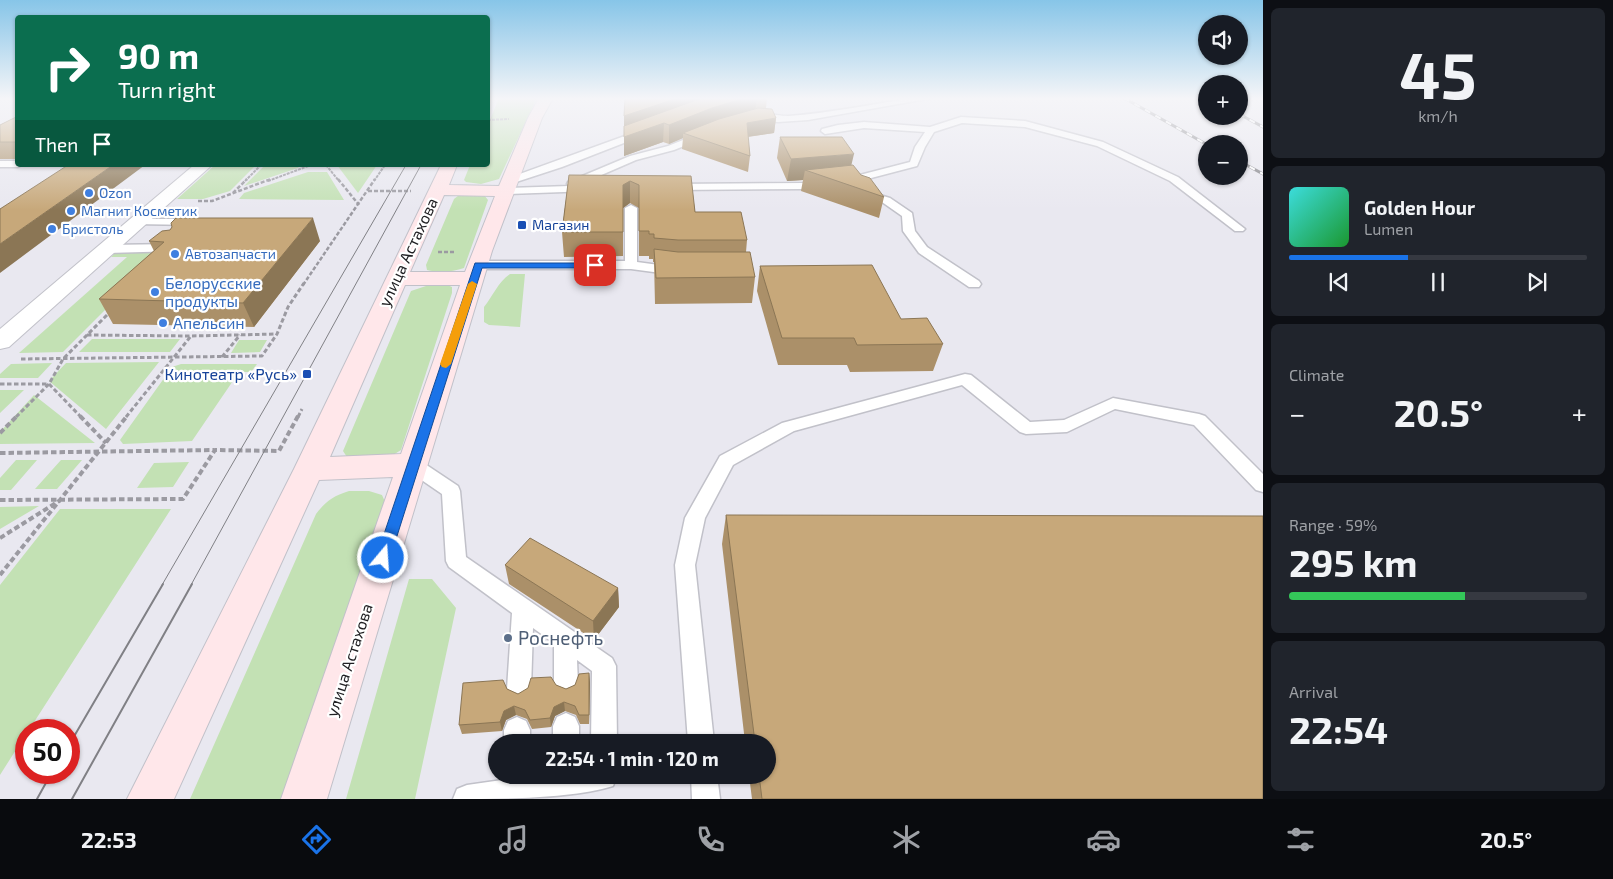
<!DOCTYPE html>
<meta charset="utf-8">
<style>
body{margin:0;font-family:"Exo 2",sans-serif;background:#20242c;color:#f1f3f6;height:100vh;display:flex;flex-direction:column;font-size:19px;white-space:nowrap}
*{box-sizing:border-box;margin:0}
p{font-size:16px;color:#9ea1a6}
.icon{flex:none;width:28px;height:28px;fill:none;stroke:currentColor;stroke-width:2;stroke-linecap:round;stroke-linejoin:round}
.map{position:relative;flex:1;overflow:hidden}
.details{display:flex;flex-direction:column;gap:8px;padding:8px;background:#0d0f14;width:350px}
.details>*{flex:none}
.banner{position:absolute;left:15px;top:15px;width:475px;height:152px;border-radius:5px;box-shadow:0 1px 4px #0004;background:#0b6e4f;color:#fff;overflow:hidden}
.fabs{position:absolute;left:1198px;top:15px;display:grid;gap:10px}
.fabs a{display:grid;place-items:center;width:50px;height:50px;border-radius:50%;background:#171b24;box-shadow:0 1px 4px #0004;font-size:25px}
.speed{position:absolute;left:15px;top:719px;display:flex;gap:10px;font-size:25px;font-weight:700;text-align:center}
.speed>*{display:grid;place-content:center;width:65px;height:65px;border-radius:50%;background:#171b24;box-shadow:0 1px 4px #0004;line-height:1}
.speed .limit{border:8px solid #d22;background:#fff;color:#111}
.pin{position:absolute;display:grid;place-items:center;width:42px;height:42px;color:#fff;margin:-21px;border-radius:10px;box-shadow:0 2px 8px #0006}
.me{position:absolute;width:55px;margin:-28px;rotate:18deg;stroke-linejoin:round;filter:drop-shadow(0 0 4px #0008)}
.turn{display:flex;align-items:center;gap:18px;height:105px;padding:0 20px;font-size:22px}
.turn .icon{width:65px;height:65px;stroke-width:2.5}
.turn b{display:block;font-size:35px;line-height:42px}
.then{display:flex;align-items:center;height:48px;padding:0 20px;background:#0003;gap:10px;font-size:19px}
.big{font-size:38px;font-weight:700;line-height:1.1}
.details .widget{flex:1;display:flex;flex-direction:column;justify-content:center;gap:8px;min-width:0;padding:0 18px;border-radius:8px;background:#20242c}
.details .dial{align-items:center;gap:0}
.dial b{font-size:65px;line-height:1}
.song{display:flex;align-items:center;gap:15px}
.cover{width:60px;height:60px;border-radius:8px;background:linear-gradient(135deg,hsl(180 70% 55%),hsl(130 70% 35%))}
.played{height:5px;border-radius:2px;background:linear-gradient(90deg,#1a73e8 40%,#363941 40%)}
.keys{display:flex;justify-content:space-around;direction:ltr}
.heat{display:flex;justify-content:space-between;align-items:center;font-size:28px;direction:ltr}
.charge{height:8px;border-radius:4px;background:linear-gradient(90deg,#34c759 59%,#363941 0)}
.trip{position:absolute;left:488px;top:734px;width:288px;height:50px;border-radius:25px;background:#171b24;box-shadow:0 1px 4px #0004;font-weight:700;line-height:50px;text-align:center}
.tab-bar{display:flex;height:80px;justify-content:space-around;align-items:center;background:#090b0e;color:#9ea1a6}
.tab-bar .icon{width:35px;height:35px}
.tab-bar .active{color:#1a73e8}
.tab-bar b{font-size:22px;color:#f1f3f6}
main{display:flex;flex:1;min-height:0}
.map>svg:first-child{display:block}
.green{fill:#c3e1b4}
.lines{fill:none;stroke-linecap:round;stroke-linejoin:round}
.service-casing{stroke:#c1c1c9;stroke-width:3}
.tertiary-casing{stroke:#c1c1c9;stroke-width:2}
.secondary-casing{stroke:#c1c1c9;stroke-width:2}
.path-far3{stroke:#9b9aa1;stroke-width:2;stroke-dasharray:3 1;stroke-linecap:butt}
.path-far2{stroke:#9b9aa1;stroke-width:2.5;stroke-dasharray:4 2;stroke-linecap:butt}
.path-far1{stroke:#9b9aa1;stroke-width:3;stroke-dasharray:4.5 2.5;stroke-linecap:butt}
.path{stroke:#9b9aa1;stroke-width:4;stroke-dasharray:5.5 3;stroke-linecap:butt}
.service{fill:#fff;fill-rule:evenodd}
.tertiary{fill:#fff;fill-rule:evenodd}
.secondary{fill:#ffe7ea;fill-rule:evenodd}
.tram-far1{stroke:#808085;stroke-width:1}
.tram{stroke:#808085;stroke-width:2}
.rail-casing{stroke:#808085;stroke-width:3}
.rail{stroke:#fff;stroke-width:2;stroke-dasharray:6;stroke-linecap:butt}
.wall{fill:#ab9069}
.shaded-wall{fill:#8b7655}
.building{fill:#c7a87a;stroke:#8b7655}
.route{fill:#1a73e8;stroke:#114b97}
.slow{fill:#f59e0b}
.shop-dot{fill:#3f7fe0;stroke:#fff;stroke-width:2}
.transit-dot{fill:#1a4fb4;stroke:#fff;stroke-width:2}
.service-dot{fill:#5c6f8a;stroke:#fff;stroke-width:2}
.labels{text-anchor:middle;stroke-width:4.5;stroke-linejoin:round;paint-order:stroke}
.far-shop-label{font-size:14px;fill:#366cbe;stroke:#fff;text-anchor:start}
.far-transit-label{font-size:14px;fill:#164399;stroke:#fff;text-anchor:start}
.street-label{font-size:16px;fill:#212124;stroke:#fff}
.shop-label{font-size:16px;fill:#366cbe;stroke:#fff;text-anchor:start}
.transit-label{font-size:16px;fill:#164399;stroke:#fff;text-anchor:end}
.near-service-label{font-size:19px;fill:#4e5e75;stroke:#fff;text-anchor:start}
</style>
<main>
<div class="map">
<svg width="1263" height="799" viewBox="0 0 1263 799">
<rect width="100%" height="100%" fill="#e9e8f0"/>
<path class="green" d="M499,98H537L499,179L481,184L466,182L464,180L470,165H488V125Z
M215,165H256L230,191L203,199H177Z
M265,165H300L298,168L244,186Z
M337,165H377L358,193Z
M308,172H327L344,200L239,199L244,193Z
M459,195H484L488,200L464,268C453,272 438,273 427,270L426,265L454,199Z
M164,251L63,352L19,353L127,257H111L116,252Z
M510,274H525L520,327L489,325L484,322V307C493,296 498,282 510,274Z
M432,284H445L452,287V293L401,450L393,455L347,457L343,451L411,291Z
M92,339H180L170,352H79Z
M239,340H267L260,352L231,353Z
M159,362L106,429L49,381L66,363Z
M52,363L38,378H0V374L11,364Z
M181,364H257L251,372H239L192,441L123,444L120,440L172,367Z
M0,390H24L0,413Z
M34,395L95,443L0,444V432Z
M16,460H37L11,490H0V478Z
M61,460H82L57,489H35Z
M189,462L173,487L137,488L154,463Z
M349,491H369L382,495L386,504L281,799H190L316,514C326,501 333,496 349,491Z
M39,506L0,529V507Z
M60,509H171L29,730H26V734L0,775V585Z
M409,579H432L456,608L415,799H346Z"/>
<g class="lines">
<g class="service-casing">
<path id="service" d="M911,98H932L808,120L778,122L755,120L751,117C758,111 778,116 788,116C829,113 870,105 911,98Z
M961,117L1025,121L1103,142L1178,177L1245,229L1243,231H1235L1170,181L1097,146L1025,127L962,123L934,132L925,147L917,166L852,183L805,189L672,190L667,187L672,184L805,183L852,177L910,162L915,147L925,132L864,128L825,134L821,131L822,129L838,125L864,122L930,127Z
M644,129L647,130V134L562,167L510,184L505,181L506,179Z
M703,132L708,135L706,137L674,150L636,160L576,186L592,187L593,189L592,191L506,194L501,191L506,188L569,186L567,184L568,182L630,156L668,146Z
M0,161H18V165H22L18,167H0Z
M863,190L890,198L912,213L915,231L927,247L979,281L981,284L979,287H969L919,253L903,231L902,216L882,202L859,195L858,193L859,191Z
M631,205L637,208V262L681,268L682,271L681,274L676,275L631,269H479L473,265L479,261H625V208Z
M138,219H194L200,222L194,225L134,224L132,222Z
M175,244L179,245L181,248L179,251L107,253L101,249L107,245Z
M965,374L971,375L1030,422L1064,420L1113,398L1199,414L1205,416L1263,474V492L1256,490L1194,425L1115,409L1067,432L1026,434L1020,432L962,385L794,431L733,465L705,518L695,565L714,742H688L675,565L685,518L720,456L782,423Z
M413,458L419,460L458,486L460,491L466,557L612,658L616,666L617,742H591L592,671L577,660L578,685L574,693L566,697L558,693L554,685V643L533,628L531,689L528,697L519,701L510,697L507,689L512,613L449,567L446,561L442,494L407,470L404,465L407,460Z
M566,713L575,717L579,726V742H553V726L557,717Z
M517,717L526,721L530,730V742H504V730L508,721Z
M503,775H617L613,786C570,799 501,799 453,799L457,789L467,785L502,780Z
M691,775H717L720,799H692Z"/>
</g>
<g class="tertiary-casing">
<path id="tertiary" d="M194,165H212L9,347L0,349V329Z"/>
</g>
<g class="secondary-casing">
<path id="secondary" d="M539,98H553L542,118L492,251L327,799H281L393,477L319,480L174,799H127L294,469L441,165H457L449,185L499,186L528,118ZM444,195L495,196L465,272H410ZM405,285H460L401,454L330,457Z"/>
</g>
<path class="path-far3" d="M488,120L509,119
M326,165L339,181
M245,181L261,165
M268,181L311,165
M374,181L385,165"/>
<path class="path-far2" d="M338,179L359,205
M368,191H411
M233,193L247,179
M198,201H212L271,179
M438,252H456
M303,285L375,179"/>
<path class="path-far1" d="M87,335L191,336L276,334
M222,357L240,335
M21,359L262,356L277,334L288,307L304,283
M0,384H49L81,417
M16,417L49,384L63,359L110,312
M126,417L191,336
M298,417L302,409"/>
<path class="path" d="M80,416L106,443
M0,433L17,416
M0,453L214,450
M0,500L183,499L215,450L279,451L298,416
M0,538L59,501
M0,575L127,416"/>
<use href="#service" class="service"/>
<use href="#tertiary" class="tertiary"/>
<use href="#secondary" class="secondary"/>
<path class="tram-far1" d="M162,585L406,165
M191,585L421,165"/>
<path class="tram" d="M69,745L163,584
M37,799L52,772
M72,799L192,584"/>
<g class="rail-casing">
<path id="rail" d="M1124,98L1206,144
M1239,114L1263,127
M1239,161L1263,174"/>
</g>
<use href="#rail" class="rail"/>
</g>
<path class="wall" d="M625,98H767L766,108L776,118L774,133L748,137L750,156L748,172L682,149L683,138L669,144L663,142L624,156Z
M18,116V159H0V125Z
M780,137L852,165L861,175L884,197L879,218L801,191L803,180L787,181L777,158Z
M569,175L691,176L695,212L747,240L746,252L755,277L752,303L655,304L654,262H653V259H649V256H639V208L630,203L623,208V256L564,257L562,232Z
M172,227L320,241L254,327L113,324L99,299L154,251L149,241L170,230Z
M760,266L901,319L943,344L933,371L850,372L847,365H778L757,291Z
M726,515L1263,799H752L749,775H766V742H745L722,544Z
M505,565L618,588L619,607L594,640L509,584Z
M589,673L590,683L589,724H580L576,715L565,711L555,716L551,727L532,729L527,719L516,715L506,720L502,731L462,734L459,725L507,689L518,694L556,685L566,689L575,685Z"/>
<path class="shaded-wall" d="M678,98H724L624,135V116Z
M745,98H757L755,112L683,133V138L669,144V125L712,108Z
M776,118L774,133L745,137L747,123Z
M664,123L663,142L624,156V137Z
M854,154L849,175L805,170L803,180L787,181L791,159Z
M113,165H145L0,273V244Z
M630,181V203L623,208V256V185Z
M313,218L320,241L254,327L243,303Z
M618,588L619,607L594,640L593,621Z
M589,673L590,683L589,724Z
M564,702L565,711L555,716L551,727L550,718L554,707Z
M514,706L516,715L506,720L502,731L500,722L504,711Z"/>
<path class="building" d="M625,98H678L624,116Z
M702,98H745L712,108L669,125L664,123L624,137V126Z
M758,108L772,109L776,118L747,123L750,156L683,133L719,119Z
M18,116V142H0V125Z
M780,137H842L854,154L791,159Z
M68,165H113L0,244V209Z
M853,165L861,175L870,178L884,197L805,170Z
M569,175L691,176L695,212H741L747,240H678L654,238V234H649V231H639V185L630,181L623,185V232H562Z
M176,218H313L243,303L99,299L164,242L149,241L162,231L170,230L172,227L171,223Z
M654,249L678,252H750L755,277L656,278Z
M872,265L901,319L927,318L943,344L857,345L854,338H782L760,266Z
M726,515L1263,516V799H762L759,775H766V742H755Z
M530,538L618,588L593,621L505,565Z
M589,673V715H579L575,706L564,702L554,707L550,718L530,720L525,710L514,706L504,711L500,722L459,725L463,683L503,680L507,689L518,694L528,688L531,678L551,677L556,685L566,689L575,685L579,674Z"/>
<linearGradient id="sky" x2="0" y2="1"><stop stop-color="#87c5e8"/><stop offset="0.47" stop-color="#f5f5f8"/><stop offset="1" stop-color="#f5f5f8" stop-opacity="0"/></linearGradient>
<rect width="1263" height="210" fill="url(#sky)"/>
<path class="route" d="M475,263H595L599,265L595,268H482L390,558L388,562L383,564L378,562L376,558Z"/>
<path class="slow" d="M472,281L477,284L451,364L446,368L442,367L440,364L468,284Z"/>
<g class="shop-dot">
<circle cx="89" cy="193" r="5"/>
<circle cx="71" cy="211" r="5"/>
<circle cx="52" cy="229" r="5"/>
<circle cx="175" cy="254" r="5"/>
<circle cx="155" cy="292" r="5"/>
<circle cx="163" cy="323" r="5"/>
</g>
<g class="transit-dot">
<rect x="517" y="220" width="10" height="10" rx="2.5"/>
<rect x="302" y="369" width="10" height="10" rx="2.5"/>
</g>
<circle class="service-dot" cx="508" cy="638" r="5"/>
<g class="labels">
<g class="far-shop-label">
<text x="99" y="198">Ozon</text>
<text x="81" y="216">Магнит Косметик</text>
<text x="62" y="234">Бристоль</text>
<text x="185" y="259">Автозапчасти</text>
</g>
<g class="far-transit-label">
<text x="532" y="230">Магазин</text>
</g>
<g class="street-label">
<text transform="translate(408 252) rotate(-65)" y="6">улица Астахова</text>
<text transform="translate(349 660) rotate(-72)" y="6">улица Астахова</text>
</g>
<g class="shop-label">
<text x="165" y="289">Белорусские<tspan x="165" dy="18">продукты</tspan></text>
<text x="173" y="329">Апельсин</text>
</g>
<g class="transit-label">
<text x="297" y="380">Кинотеатр «Русь»</text>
</g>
<g class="near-service-label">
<text x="518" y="645">Роснефть</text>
</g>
</g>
</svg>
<div class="fabs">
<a><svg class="icon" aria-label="sound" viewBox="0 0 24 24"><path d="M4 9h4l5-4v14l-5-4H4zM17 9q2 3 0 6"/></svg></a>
<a>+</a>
<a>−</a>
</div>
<div class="speed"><div class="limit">50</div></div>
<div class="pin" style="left:595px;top:265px;background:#d93025"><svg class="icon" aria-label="arrive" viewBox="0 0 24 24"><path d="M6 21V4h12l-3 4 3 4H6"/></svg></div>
<svg class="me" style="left:383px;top:558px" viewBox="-20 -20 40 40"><circle r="17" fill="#1a73e8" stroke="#fff" stroke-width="3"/><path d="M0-11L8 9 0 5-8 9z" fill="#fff"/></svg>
<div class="trip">22:54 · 1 min · 120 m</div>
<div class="banner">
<div class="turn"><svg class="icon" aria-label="right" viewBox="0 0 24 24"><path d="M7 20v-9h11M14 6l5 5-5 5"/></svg><div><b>90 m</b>Turn right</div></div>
<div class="then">Then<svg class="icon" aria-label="arrive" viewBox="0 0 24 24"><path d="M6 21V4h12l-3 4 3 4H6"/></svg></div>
</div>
</div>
<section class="details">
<div class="widget dial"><b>45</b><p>km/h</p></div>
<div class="widget">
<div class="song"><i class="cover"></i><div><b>Golden Hour</b><p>Lumen</p></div></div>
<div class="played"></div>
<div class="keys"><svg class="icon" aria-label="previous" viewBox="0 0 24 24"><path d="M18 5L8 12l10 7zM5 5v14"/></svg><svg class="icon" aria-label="pause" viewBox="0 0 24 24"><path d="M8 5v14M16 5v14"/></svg><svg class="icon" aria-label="next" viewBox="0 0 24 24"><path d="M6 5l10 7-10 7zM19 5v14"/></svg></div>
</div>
<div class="widget"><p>Climate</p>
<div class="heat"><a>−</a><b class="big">20.5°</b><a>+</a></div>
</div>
<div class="widget"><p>Range · 59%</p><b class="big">295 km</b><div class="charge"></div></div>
<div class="widget"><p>Arrival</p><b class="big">22:54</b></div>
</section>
</main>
<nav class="tab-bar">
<b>22:53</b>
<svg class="icon active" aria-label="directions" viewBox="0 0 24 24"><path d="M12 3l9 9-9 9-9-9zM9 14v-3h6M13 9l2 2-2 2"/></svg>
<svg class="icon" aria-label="music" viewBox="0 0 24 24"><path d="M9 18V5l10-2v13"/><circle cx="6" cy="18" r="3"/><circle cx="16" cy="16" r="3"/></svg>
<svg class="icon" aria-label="phone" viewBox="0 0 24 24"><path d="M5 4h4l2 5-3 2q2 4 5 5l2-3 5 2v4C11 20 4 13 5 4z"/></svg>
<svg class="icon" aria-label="climate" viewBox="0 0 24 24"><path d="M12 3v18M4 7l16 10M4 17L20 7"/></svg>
<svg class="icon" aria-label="car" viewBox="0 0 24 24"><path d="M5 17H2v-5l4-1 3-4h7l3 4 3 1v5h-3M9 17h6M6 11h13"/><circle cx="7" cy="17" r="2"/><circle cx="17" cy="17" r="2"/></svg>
<svg class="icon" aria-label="filters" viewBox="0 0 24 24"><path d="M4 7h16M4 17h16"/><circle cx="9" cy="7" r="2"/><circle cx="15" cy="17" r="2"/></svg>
<b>20.5°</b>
</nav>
